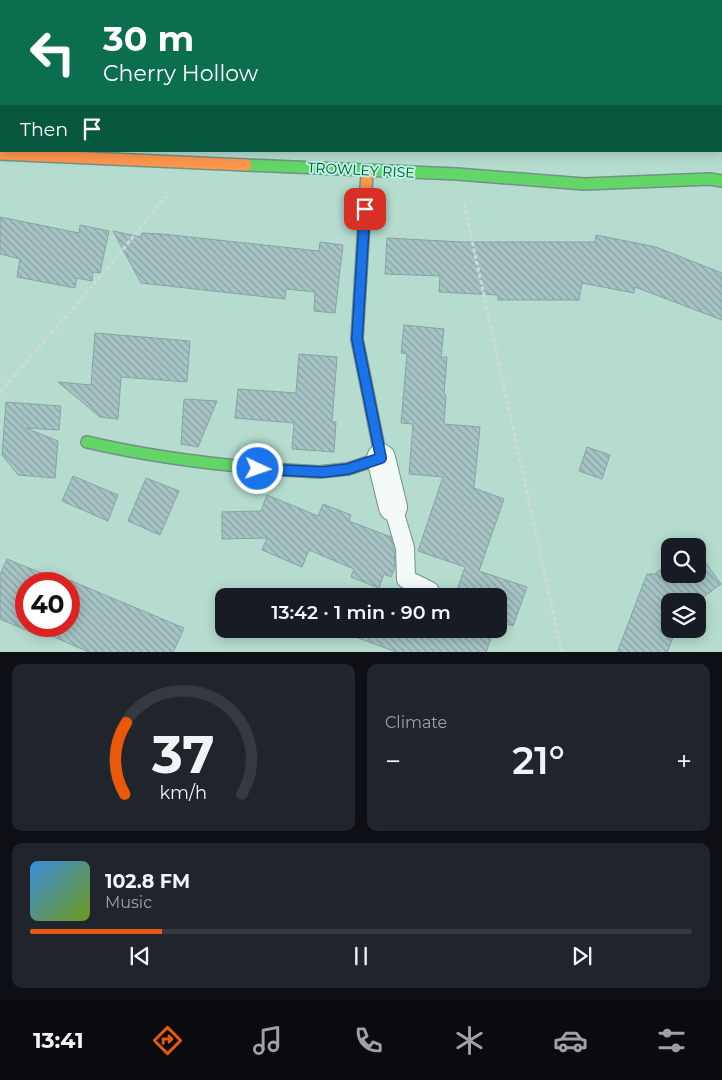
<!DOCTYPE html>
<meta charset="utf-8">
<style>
body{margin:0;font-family:Montserrat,sans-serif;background:#20242c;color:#f1f3f6;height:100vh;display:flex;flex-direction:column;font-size:19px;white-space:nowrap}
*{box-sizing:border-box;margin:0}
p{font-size:16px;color:#9ea1a6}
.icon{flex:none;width:28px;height:28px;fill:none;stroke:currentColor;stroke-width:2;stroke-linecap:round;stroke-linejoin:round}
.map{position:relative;height:652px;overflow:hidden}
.drawer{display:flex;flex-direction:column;gap:12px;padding:12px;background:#0d0f14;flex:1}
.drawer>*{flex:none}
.top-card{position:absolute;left:0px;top:0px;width:722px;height:152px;box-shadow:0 2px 12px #0003;background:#0b6e4f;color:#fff;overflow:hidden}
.fabs{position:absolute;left:661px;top:538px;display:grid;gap:10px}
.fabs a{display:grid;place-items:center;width:45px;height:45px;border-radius:10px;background:#171b24;box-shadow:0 2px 12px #0003;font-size:25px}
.speed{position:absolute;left:15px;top:572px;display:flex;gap:10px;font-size:25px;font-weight:700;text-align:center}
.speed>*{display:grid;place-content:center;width:65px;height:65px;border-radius:50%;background:#171b24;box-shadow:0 2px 12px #0003;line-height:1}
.speed .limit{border:8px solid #d22;background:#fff;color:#111}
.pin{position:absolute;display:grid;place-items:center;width:42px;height:42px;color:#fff;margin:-21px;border-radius:10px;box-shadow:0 2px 8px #0006}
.me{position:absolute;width:55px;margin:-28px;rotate:93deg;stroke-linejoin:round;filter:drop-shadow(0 0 4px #0008)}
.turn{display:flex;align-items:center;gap:18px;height:105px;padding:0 20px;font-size:22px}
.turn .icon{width:65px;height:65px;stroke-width:2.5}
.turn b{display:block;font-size:35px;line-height:42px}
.then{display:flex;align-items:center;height:48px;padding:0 20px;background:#0003;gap:10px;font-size:19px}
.big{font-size:38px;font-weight:600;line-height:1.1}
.drawer .card{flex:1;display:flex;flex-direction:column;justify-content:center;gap:8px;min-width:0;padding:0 18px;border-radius:10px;background:#20242c}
.drawer .dial{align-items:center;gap:0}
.dial svg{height:130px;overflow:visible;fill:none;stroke:#363941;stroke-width:7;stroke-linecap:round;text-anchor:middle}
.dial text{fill:#f1f3f6;stroke:none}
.song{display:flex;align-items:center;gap:15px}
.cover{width:60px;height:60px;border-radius:8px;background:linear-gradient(135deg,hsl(210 70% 55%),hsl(80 70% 35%))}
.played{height:5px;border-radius:2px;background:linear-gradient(90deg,#ea580c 20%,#363941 20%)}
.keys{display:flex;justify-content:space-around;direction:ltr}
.heat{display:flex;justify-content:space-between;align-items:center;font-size:28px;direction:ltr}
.drawer .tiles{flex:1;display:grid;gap:12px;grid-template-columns:1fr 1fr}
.card:last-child{grid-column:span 2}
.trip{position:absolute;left:215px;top:588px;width:292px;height:50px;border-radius:10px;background:#171b24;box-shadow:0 2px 12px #0003;font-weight:600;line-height:50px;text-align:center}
.dock{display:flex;height:80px;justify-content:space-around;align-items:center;background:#090b0e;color:#9ea1a6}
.dock .icon{width:35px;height:35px}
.dock .active{color:#ea580c}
.dock b{font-size:22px;color:#f1f3f6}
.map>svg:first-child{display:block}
.building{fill:url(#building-back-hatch);stroke:#87a4a4;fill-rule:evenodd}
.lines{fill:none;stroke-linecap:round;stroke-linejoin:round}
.lane-casing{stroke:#729188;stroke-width:20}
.street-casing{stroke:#729188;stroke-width:30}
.fast-casing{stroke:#729188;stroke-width:14}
.slow-casing{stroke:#729188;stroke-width:14}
.path{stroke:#cedbd7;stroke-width:3;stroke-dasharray:4 2.5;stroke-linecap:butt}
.lane{stroke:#f4faf8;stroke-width:18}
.street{stroke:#f4faf8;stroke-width:28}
.fast{stroke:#63d668;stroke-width:11}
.slow{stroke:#ff974d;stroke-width:11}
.route-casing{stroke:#114b97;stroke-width:12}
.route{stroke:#1a73e8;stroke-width:9}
.labels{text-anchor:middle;stroke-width:4;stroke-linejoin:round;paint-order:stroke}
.street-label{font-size:14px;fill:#244138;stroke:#b2f9e1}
</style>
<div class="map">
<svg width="722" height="653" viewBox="0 0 722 653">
<defs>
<pattern id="building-back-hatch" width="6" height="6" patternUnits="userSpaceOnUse" patternTransform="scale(1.25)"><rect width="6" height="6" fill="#a7c4c5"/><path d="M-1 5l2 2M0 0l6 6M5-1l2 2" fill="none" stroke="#88a1a1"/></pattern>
</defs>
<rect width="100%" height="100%" fill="#b5dccf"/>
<path class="building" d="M0,217L79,233L80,225L109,231L100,273L93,272L92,281L77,278L75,288L17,277L20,259L0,254Z
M113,231L141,237L142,233L162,234L319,251L320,242L343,245L335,313L314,311L315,292L286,289L285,299L141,283Z
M596,235L656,247L722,273V320L635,287L634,293L582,283L579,300H498V295L439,292L440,276L385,274L387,238L462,242H595Z
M404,325L444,329L441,357H447L444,395H446L444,424L480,427L474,488L504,499L479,571L527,587L513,626L499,621V596H455L465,567L418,551L443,477L409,474L413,424L401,423L407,354L401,353Z
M95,333L190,341L187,382L121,377L118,419L100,417L58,382L91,385Z
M299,354L337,357L332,422H336L334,452L292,449L294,423L235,418L238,389L296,393Z
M184,399L217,401L198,447L181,444Z
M6,402L61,406L59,430L26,428L58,441L55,478L18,475L2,455Z
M587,447L610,455L602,479L579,471Z
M73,476L118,495L108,521L62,501Z
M146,478L179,491L160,535L128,521Z
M267,495L318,516L323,504L351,515L349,521L391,537L394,550L395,567L391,577L384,574L379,588L351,577L354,569L309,550L302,567L262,550L267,538L222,539V512L261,511Z
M698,552L721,584L698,601H670V629H676L667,653H617L647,574H655L670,562V574H698Z
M7,559L68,584L69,580L184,628L173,653H91L40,631L38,635L0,619V575ZM26,584H69V626H26Z
M342,629H494L486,653H399L342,632Z"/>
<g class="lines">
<g class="lane-casing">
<path id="lane" d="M393,507L405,548L406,579L430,591"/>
</g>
<g class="street-casing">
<path id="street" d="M381,458L393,507"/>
</g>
<g class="fast-casing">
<path id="fast" d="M246,165L457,174L584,184L710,179L722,181
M87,442C164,460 240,468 319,472"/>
</g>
<g class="slow-casing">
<path id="slow" d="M0,154L246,165
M319,472L348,469L381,458L357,339L367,172"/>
</g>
<path class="path" d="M420,0V1
M331,1L332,0
M464,204L562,653
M0,392L103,274L170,191"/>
<use href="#lane" class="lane"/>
<use href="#street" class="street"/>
<use href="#fast" class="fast"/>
<use href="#slow" class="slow"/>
</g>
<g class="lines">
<g class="route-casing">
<path id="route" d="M258,469L323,472L348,469L381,458L357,339L365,209"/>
</g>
<use href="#route" class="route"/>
</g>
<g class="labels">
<g class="street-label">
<text transform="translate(361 170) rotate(3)" y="5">TROWLEY RISE</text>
</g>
</g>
</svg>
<div class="fabs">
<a><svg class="icon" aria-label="search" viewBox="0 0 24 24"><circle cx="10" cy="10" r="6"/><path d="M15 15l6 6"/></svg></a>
<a><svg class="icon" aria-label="layers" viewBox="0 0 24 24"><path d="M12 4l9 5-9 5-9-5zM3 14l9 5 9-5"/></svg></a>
</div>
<div class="speed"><div class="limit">40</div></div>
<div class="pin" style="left:365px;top:209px;background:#d93025"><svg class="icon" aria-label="arrive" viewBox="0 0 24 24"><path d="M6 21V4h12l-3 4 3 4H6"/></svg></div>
<svg class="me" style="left:258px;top:469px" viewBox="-20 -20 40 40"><circle r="17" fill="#1a73e8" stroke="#fff" stroke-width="3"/><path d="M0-11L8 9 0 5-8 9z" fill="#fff"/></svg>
<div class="trip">13:42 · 1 min · 90 m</div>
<div class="top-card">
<div class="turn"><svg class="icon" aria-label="left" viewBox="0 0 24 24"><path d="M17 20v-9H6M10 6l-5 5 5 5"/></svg><div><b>30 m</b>Cherry Hollow</div></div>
<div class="then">Then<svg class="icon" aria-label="arrive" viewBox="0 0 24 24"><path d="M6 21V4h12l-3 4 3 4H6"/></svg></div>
</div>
</div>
<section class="drawer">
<div class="tiles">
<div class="card dial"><svg viewBox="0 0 100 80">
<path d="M14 69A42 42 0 1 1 86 69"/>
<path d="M14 69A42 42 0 0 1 15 25" stroke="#ea580c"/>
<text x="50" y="56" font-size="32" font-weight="700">37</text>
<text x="50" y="72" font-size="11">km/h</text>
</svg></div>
<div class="card"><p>Climate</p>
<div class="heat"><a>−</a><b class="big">21°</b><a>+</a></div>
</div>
<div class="card">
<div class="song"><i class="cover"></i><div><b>102.8 FM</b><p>Music</p></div></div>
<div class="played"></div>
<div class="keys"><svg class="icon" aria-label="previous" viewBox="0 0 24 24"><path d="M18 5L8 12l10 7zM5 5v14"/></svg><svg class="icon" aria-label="pause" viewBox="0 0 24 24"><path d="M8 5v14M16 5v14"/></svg><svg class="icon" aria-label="next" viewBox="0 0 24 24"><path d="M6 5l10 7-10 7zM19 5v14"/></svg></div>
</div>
</div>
</section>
<nav class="dock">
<b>13:41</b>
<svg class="icon active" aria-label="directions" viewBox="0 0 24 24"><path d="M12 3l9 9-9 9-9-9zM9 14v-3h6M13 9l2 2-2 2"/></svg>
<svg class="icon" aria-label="music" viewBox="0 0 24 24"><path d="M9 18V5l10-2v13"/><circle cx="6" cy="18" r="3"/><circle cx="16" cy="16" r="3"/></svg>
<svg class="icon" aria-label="phone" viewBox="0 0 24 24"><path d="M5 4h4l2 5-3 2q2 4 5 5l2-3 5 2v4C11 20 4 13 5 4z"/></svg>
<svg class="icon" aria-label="climate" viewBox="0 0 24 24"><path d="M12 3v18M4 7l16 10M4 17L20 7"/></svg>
<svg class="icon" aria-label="car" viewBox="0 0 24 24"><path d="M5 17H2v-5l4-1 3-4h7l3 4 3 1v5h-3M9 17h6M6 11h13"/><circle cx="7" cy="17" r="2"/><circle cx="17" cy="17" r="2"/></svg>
<svg class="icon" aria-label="filters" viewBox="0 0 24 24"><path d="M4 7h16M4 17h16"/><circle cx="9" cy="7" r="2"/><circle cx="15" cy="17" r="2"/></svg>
</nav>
